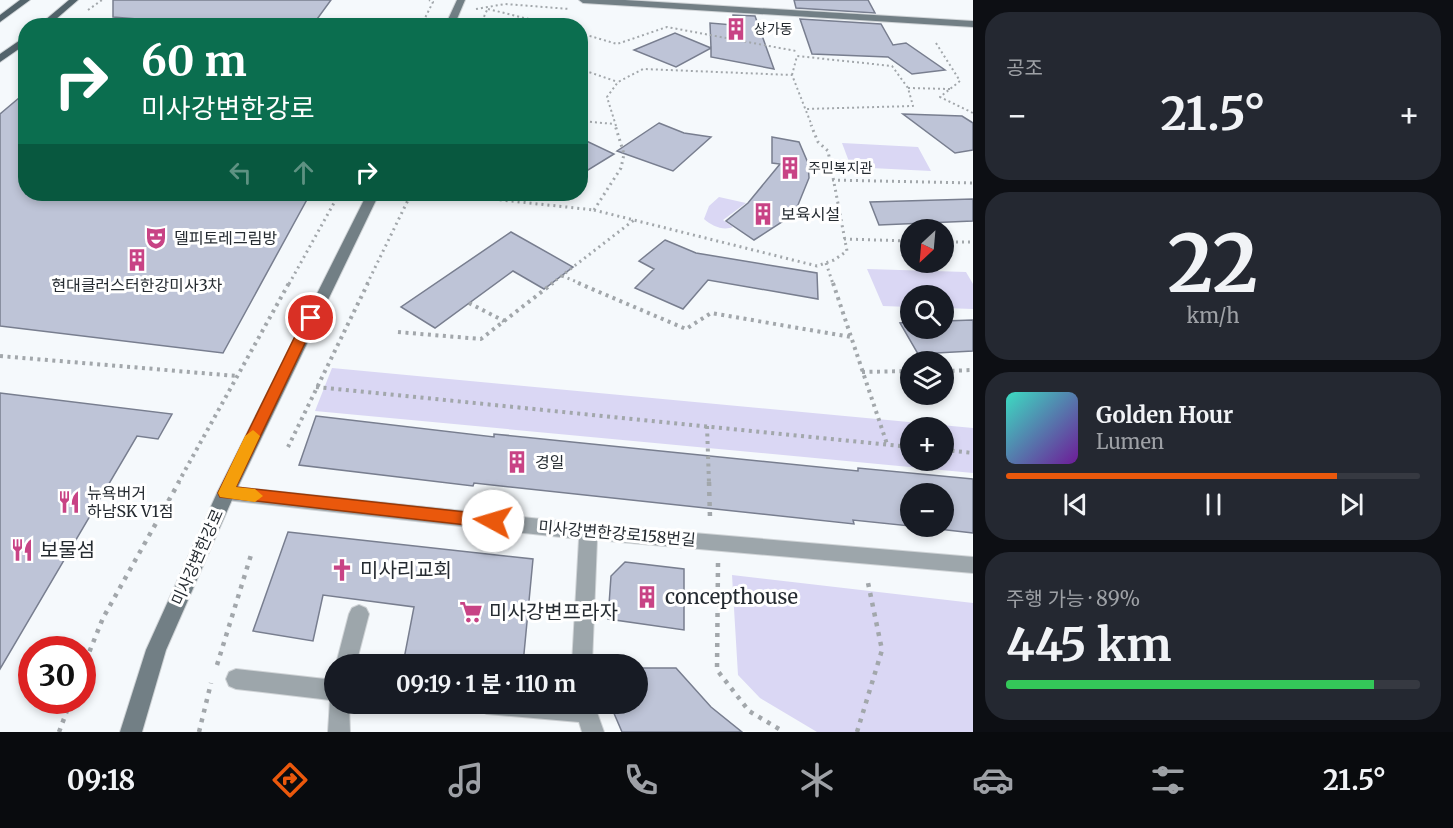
<!DOCTYPE html>
<html lang="ko">
<meta charset="utf-8">
<style>
body{margin:0;font-family:Merriweather,"Noto Sans KR",serif;background:#242831;color:#f1f3f6;height:100vh;display:flex;flex-direction:column;font-size:22px;white-space:nowrap}
*{box-sizing:border-box;margin:0}
p{font-size:20px;color:#9ea1a6}
.icon{flex:none;width:33px;height:33px;fill:none;stroke:currentColor;stroke-width:2;stroke-linecap:round;stroke-linejoin:round}
.map{position:relative;flex:1;overflow:hidden}
.drawer{display:flex;flex-direction:column;gap:12px;padding:12px;background:#0d0f14;width:480px}
.drawer>*{flex:none}
.banner{position:absolute;left:18px;top:18px;width:570px;height:183px;border-radius:24px;box-shadow:0 3px 9px #0003;background:#0b6e4f;color:#fff;overflow:hidden}
.needle{width:39px;rotate:206deg}
.fabs{position:absolute;left:900px;top:219px;display:grid;gap:12px}
.fabs a{display:grid;place-items:center;width:54px;height:54px;border-radius:50%;background:#171b24;box-shadow:0 3px 9px #0003;font-size:30px}
.speed{position:absolute;left:18px;top:636px;display:flex;gap:12px;font-size:30px;font-weight:700;text-align:center}
.speed>*{display:grid;place-content:center;width:78px;height:78px;border-radius:50%;background:#171b24;box-shadow:0 3px 9px #0003;line-height:1}
.speed .limit{border:9px solid #d22;background:#fff;color:#111}
.pin{position:absolute;display:grid;place-items:center;width:51px;height:51px;color:#fff;margin:-26px;border:3px solid #fff;border-radius:50%;box-shadow:0 2px 6px #0007}
.me{position:absolute;width:66px;margin:-33px;rotate:276deg;stroke-linejoin:round;filter:drop-shadow(0 0 4px #0008)}
.turn{display:flex;align-items:center;gap:21px;height:126px;padding:0 24px;font-size:27px}
.turn .icon{width:78px;height:78px;stroke-width:2.5}
.turn b{display:block;font-size:42px;line-height:51px}
.lanes{display:flex;align-items:center;height:57px;padding:0 24px;background:#0003;justify-content:center;gap:30px;direction:ltr}
.lanes .off{opacity:.35}
.big{font-size:45px;font-weight:700;line-height:1.1}
.drawer .card{flex:1;display:flex;flex-direction:column;justify-content:center;gap:9px;min-width:0;padding:0 21px;border-radius:24px;background:#242831}
.drawer .dial{align-items:center;gap:0}
.dial b{font-size:78px;line-height:1}
.song{display:flex;align-items:center;gap:18px}
.cover{width:72px;height:72px;border-radius:9px;background:linear-gradient(135deg,hsl(170 70% 55%),hsl(280 70% 35%))}
.played{height:6px;border-radius:3px;background:linear-gradient(90deg,#ea580c 80%,#363941 80%)}
.keys{display:flex;justify-content:space-around;direction:ltr}
.heat{display:flex;justify-content:space-between;align-items:center;font-size:33px;direction:ltr}
.charge{height:9px;border-radius:4px;background:linear-gradient(90deg,#34c759 89%,#363941 0)}
.trip{position:absolute;left:324px;top:654px;width:324px;height:60px;border-radius:30px;background:#171b24;box-shadow:0 3px 9px #0003;font-weight:700;line-height:60px;text-align:center}
.dock{display:flex;height:96px;justify-content:space-around;align-items:center;background:#090b0e;color:#9ea1a6}
.dock .icon{width:42px;height:42px}
.dock .active{color:#ea580c}
.dock b{font-size:27px;color:#f1f3f6}
main{display:flex;flex:1;min-height:0}
.map>svg:first-child{display:block}
.green{fill:#dad7f4;fill-rule:evenodd}
.building{fill:#bec4d7;stroke:#787e8f;stroke-width:1.5}
.lines{fill:none;stroke-linecap:round;stroke-linejoin:round}
.street-casing{stroke:#d0d4d7;stroke-width:2}
.secondary-casing{stroke:#d0d4d7;stroke-width:2}
.primary-casing{stroke:#d0d4d7;stroke-width:2}
.path-far3{stroke:#a2a7ab;stroke-width:2;stroke-dasharray:2 3;stroke-linecap:butt}
.path-far2{stroke:#a2a7ab;stroke-width:3;stroke-dasharray:2 4;stroke-linecap:butt}
.path-far1{stroke:#a2a7ab;stroke-width:4;stroke-dasharray:3 4.5;stroke-linecap:butt}
.path{stroke:#a2a7ab;stroke-width:4.5;stroke-dasharray:4 6;stroke-linecap:butt}
.street{fill:#9da6ab;fill-rule:evenodd}
.secondary{fill:#727f85;fill-rule:evenodd}
.primary{fill:#53636b;fill-rule:evenodd}
.route{fill:#ea580c;stroke:#983908;stroke-width:1.5}
.slow{fill:#f59e0b}
.labels{text-anchor:middle;stroke-width:6;stroke-linejoin:round;paint-order:stroke}
.far-poi-label{font-size:14px;fill:#252b31;stroke:#fff;text-anchor:start}
.poi-label{font-size:16px;fill:#252b31;stroke:#fff;text-anchor:start}
.street-label{font-size:16px;fill:#252b31;stroke:#fff}
.near-poi-label{font-size:20px;fill:#252b31;stroke:#fff;text-anchor:start}
</style>
<main>
<div class="map">
<svg width="973" height="732" viewBox="0 0 973 732">
<rect width="100%" height="100%" fill="#f5f9fc"/>
<path class="green" d="M842,143L918,147L931,171L851,167Z
M719,197L746,203L723,220L733,227C723,231 712,226 704,219L709,206Z
M867,269L966,272L973,284V309L944,308V296H910V307L883,306Z
M332,368L973,428V473L315,411ZM910,428H944V460H910Z
M732,575L973,603V732H817L760,698L738,675Z"/>
<path class="building" d="M113,0H331L312,26H223L113,17Z
M794,0H868L875,13L796,8Z
M733,15L755,16L774,69L711,57V48L676,67L634,50L675,33L711,48L710,23L733,25Z
M800,19L881,24L893,45L906,43L945,70L912,74L888,57L812,54Z
M26,92V194H310L223,353L0,326V114Z
M903,114L962,116L973,123V150L955,153Z
M659,123L684,133L711,137L673,171L617,151Z
M772,137L799,142L808,163L809,178L798,205L792,213L782,222L754,240L726,221L748,203L780,164L772,163Z
M580,138L614,154L580,175Z
M973,199V221L879,225L870,202Z
M511,232L573,267L544,289L513,271L435,328L401,307Z
M665,240L696,253L817,273L818,299L708,280L683,309L635,288L654,269L639,261Z
M973,320V351L918,354L900,323L910,322V328H944V321Z
M0,393L172,414L158,439L137,436L0,669Z
M316,416L494,437V434L858,471V468L973,479V533L912,526H944V494H910V526L853,520L854,524L474,483L473,486L299,465Z
M288,532L533,559L523,664H403L414,607L323,595L313,641L253,631Z
M625,562L684,569V630L608,619L611,576Z
M638,668H676L711,707L742,732H622L610,704H638Z"/>
<g class="lines">
<g class="street-casing">
<path id="street" d="M226,486L588,524L973,557V573L597,540L592,664H572L579,539L226,500L220,498L217,493L220,488Z
M359,605L366,608L369,614L356,664H336L349,614L352,608Z
M236,669L334,680V704H349L350,732H328L330,700L236,689L229,686L226,679L229,672Z
M477,704H594L604,732H582L579,722L487,714L480,711Z"/>
</g>
<g class="secondary-casing">
<path id="secondary" d="M457,0H465L454,26H445Z
M579,0H625L973,21V27L583,3Z
M367,194H379L235,493L166,650L142,732H120L146,650L217,493Z"/>
</g>
<g class="primary-casing">
<path id="primary" d="M20,0H30L0,22V15Z
M69,0H78L48,26H38Z
M26,36V44L0,62V54Z"/>
</g>
<path class="path-far3" d="M476,9L505,4L570,9
M488,9L557,26
M88,10L102,0
M421,26L433,2L429,0
M480,26L487,10
M580,33L617,44L667,27L796,51
M936,43L960,81L940,97L973,113
M580,69L618,82
M792,75L797,56L892,66L908,88L913,106L805,109
M908,88L950,89
M580,121L615,124
M616,126L607,97L618,82L643,69L792,75L812,126"/>
<path class="path-far2" d="M832,180L973,183
M446,194L594,210
M594,210L817,266L834,260L847,251L828,151L818,142L811,125
M594,210L621,168L624,154L615,125
M844,239L910,241
M944,242H973
M826,263L833,284
M562,276L582,284
M289,284L339,194
M367,284L411,194
M551,284L634,220"/>
<path class="path-far1" d="M578,283L686,329L711,313L851,337
M833,283L887,444
M469,303L504,321
M398,332L481,339L553,283
M0,356L237,376
M944,371L973,370
M862,372L910,371
M316,387L910,447
M707,426L709,483
M288,447L368,283
M944,450L973,453
M178,483L289,283"/>
<path class="path" d="M709,482L710,518
M718,563L717,670L749,711L784,732
M217,665L251,555
M82,670L103,618L179,482
M59,732L71,700
M199,732L211,683
M857,732L882,650L867,578"/>
<use href="#street" class="street"/>
<use href="#secondary" class="secondary"/>
<use href="#primary" class="primary"/>
</g>
<path class="route" d="M311,314L317,318L236,487L493,515L499,516L501,521L499,526L493,528L220,497L218,493L304,318Z"/>
<path class="slow" d="M253,430L260,436L236,487L255,489L263,496L255,502L220,497L218,493L245,436Z"/>
<defs>
<g id="building-bare" transform="scale(1.8)"><path d="M-4-6H4V6H1V3H-1V6H-4ZM-2.5-4.3h1.7v1.8h-1.7ZM.8-4.3h1.7v1.8H.8ZM-2.5-1h1.7V.8h-1.7ZM.8-1h1.7V.8H.8Z" fill="#c84385" stroke="#fff" stroke-width="2.5" paint-order="stroke"/></g>
<g id="theatre-bare" transform="scale(1.8)"><path d="M-5-5.5Q0-4 5-5.5V0Q5 5 0 6Q-5 5-5 0ZM-3.3-2.5H-1v1.5H-3.3ZM1-2.5H3.3v1.5H1ZM-2.8 1Q0 5.5 2.8 1Z" fill="#c84385" stroke="#fff" stroke-width="2.5" paint-order="stroke"/></g>
<g id="restaurant-bare" transform="scale(1.8)"><path d="M-5-6h1v4h1v-4h1v4h1v-4h1v5L-1.5 .5V6h-2V.5L-5-1ZM5-6V6H3V1.5H1.5Q1.5-4 5-6Z" fill="#c84385" stroke="#fff" stroke-width="2.5" paint-order="stroke"/></g>
<g id="church-bare" transform="scale(1.8)"><path d="M-1.2-6h2.4v3.5h3.3v2.4h-3.3V6h-2.4V-.1h-3.3v-2.4h3.3Z" fill="#c84385" stroke="#fff" stroke-width="2.5" paint-order="stroke"/></g>
<g id="supermarket-bare" transform="scale(1.8)"><path d="M-6-5.5h2.5l.6 2H6L4.5 2H-2.5L-4.4-4H-6ZM-1.5 3.2a1.3 1.3 0 1 0 .1 0ZM3 3.2a1.3 1.3 0 1 0 .1 0Z" fill="#c84385" stroke="#fff" stroke-width="2.5" paint-order="stroke"/></g>
</defs>
<g fill-rule="evenodd">
<use href="#building-bare" x="736" y="29"/>
<use href="#building-bare" x="790" y="168"/>
<use href="#building-bare" x="763" y="214"/>
<use href="#theatre-bare" x="156" y="238"/>
<use href="#building-bare" x="137" y="260"/>
<use href="#building-bare" x="517" y="462"/>
<use href="#restaurant-bare" x="69" y="502"/>
<use href="#restaurant-bare" x="22" y="550"/>
<use href="#church-bare" x="342" y="570"/>
<use href="#building-bare" x="647" y="597"/>
<use href="#supermarket-bare" x="471" y="612"/>
</g>
<g class="labels">
<g class="far-poi-label">
<text x="754" y="34">상가동</text>
<text x="808" y="173">주민복지관</text>
</g>
<g class="poi-label">
<text x="781" y="220">보육시설</text>
<text x="174" y="244">델피토레그림방</text>
<text x="137" y="291" text-anchor="middle">현대클러스터한강미사3차</text>
<text x="535" y="468">경일</text>
<text x="87" y="499">뉴욕버거<tspan x="87" dy="18">하남SK V1점</tspan></text>
</g>
<g class="street-label">
<text transform="translate(617 533) rotate(5)" y="6">미사강변한강로158번길</text>
<text transform="translate(197 557) rotate(-66)" y="6">미사강변한강로</text>
</g>
<g class="near-poi-label">
<text x="40" y="557">보물섬</text>
<text x="360" y="577">미사리교회</text>
<text x="665" y="604">concepthouse</text>
<text x="489" y="619">미사강변프라자</text>
</g>
</g>
</svg>
<div class="fabs">
<a><svg class="needle" viewBox="-14 -14 28 28"><path d="M0-13l5 13h-10z" fill="#e53935"/><path d="M0 13l5-13h-10z" fill="#9ea1a6"/></svg></a>
<a><svg class="icon" aria-label="search" viewBox="0 0 24 24"><circle cx="10" cy="10" r="6"/><path d="M15 15l6 6"/></svg></a>
<a><svg class="icon" aria-label="layers" viewBox="0 0 24 24"><path d="M12 4l9 5-9 5-9-5zM3 14l9 5 9-5"/></svg></a>
<a>+</a>
<a>−</a>
</div>
<div class="speed"><div class="limit">30</div></div>
<div class="pin" style="left:311px;top:318px;background:#d93025"><svg class="icon" aria-label="arrive" viewBox="0 0 24 24"><path d="M6 21V4h12l-3 4 3 4H6"/></svg></div>
<svg class="me" style="left:493px;top:521px" viewBox="-20 -20 40 40"><circle r="19" fill="#fff"/><path d="M0-13L10 11 0 6-10 11z" fill="#ea580c"/></svg>
<div class="trip">09:19 · 1 분 · 110 m</div>
<div class="banner">
<div class="turn"><svg class="icon" aria-label="right" viewBox="0 0 24 24"><path d="M7 20v-9h11M14 6l5 5-5 5"/></svg><div><b>60 m</b>미사강변한강로</div></div>
<div class="lanes"><svg class="icon off" aria-label="left" viewBox="0 0 24 24"><path d="M17 20v-9H6M10 6l-5 5 5 5"/></svg><svg class="icon off" aria-label="ahead" viewBox="0 0 24 24"><path d="M12 20V5M6 11l6-6 6 6"/></svg><svg class="icon" aria-label="right" viewBox="0 0 24 24"><path d="M7 20v-9h11M14 6l5 5-5 5"/></svg></div>
</div>
</div>
<section class="drawer">
<div class="card"><p>공조</p>
<div class="heat"><a>−</a><b class="big">21.5°</b><a>+</a></div>
</div>
<div class="card dial"><b>22</b><p>km/h</p></div>
<div class="card">
<div class="song"><i class="cover"></i><div><b>Golden Hour</b><p>Lumen</p></div></div>
<div class="played"></div>
<div class="keys"><svg class="icon" aria-label="previous" viewBox="0 0 24 24"><path d="M18 5L8 12l10 7zM5 5v14"/></svg><svg class="icon" aria-label="pause" viewBox="0 0 24 24"><path d="M8 5v14M16 5v14"/></svg><svg class="icon" aria-label="next" viewBox="0 0 24 24"><path d="M6 5l10 7-10 7zM19 5v14"/></svg></div>
</div>
<div class="card"><p>주행 가능 · 89%</p><b class="big">445 km</b><div class="charge"></div></div>
</section>
</main>
<nav class="dock">
<b>09:18</b>
<svg class="icon active" aria-label="directions" viewBox="0 0 24 24"><path d="M12 3l9 9-9 9-9-9zM9 14v-3h6M13 9l2 2-2 2"/></svg>
<svg class="icon" aria-label="music" viewBox="0 0 24 24"><path d="M9 18V5l10-2v13"/><circle cx="6" cy="18" r="3"/><circle cx="16" cy="16" r="3"/></svg>
<svg class="icon" aria-label="phone" viewBox="0 0 24 24"><path d="M5 4h4l2 5-3 2q2 4 5 5l2-3 5 2v4C11 20 4 13 5 4z"/></svg>
<svg class="icon" aria-label="climate" viewBox="0 0 24 24"><path d="M12 3v18M4 7l16 10M4 17L20 7"/></svg>
<svg class="icon" aria-label="car" viewBox="0 0 24 24"><path d="M5 17H2v-5l4-1 3-4h7l3 4 3 1v5h-3M9 17h6M6 11h13"/><circle cx="7" cy="17" r="2"/><circle cx="17" cy="17" r="2"/></svg>
<svg class="icon" aria-label="filters" viewBox="0 0 24 24"><path d="M4 7h16M4 17h16"/><circle cx="9" cy="7" r="2"/><circle cx="15" cy="17" r="2"/></svg>
<b>21.5°</b>
</nav>
